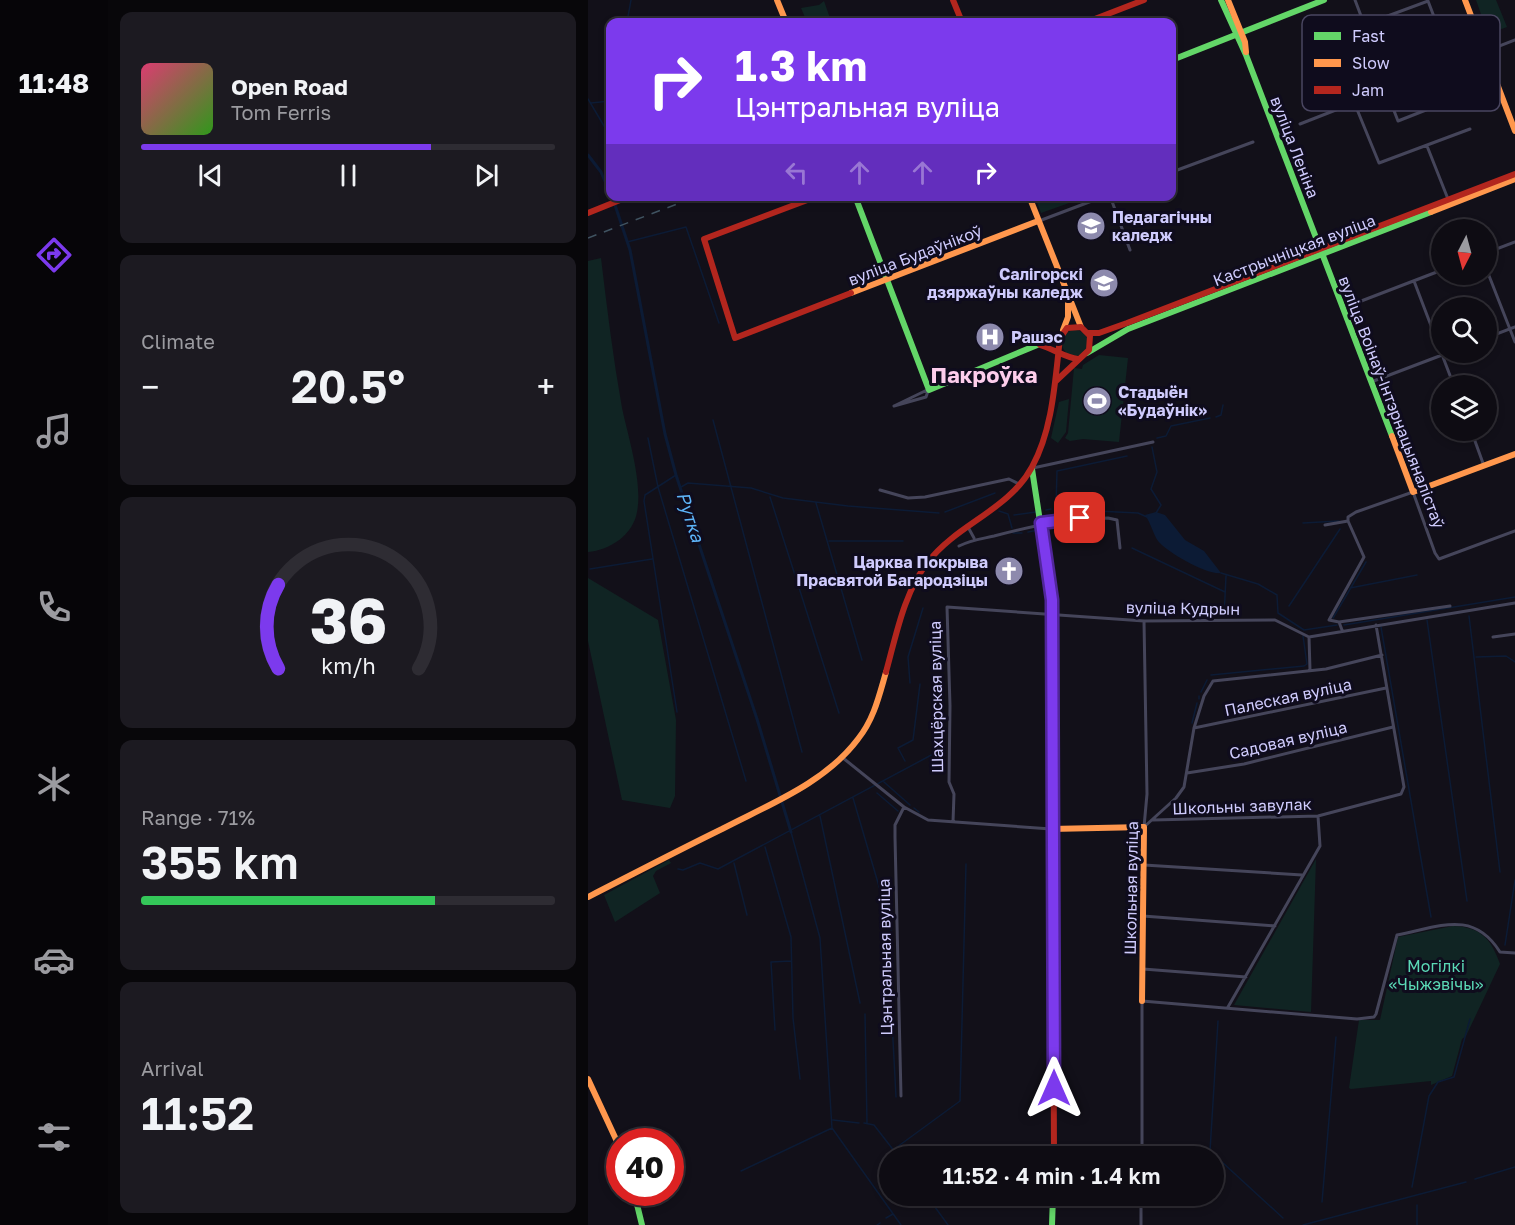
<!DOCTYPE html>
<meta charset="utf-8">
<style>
body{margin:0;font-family:"Golos Text",sans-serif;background:#1c1a21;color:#f1f3f6;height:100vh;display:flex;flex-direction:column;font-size:22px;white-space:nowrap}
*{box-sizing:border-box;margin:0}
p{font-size:20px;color:#9b9ba0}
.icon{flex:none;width:33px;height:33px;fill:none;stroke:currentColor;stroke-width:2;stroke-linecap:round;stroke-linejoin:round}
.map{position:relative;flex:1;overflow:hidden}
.side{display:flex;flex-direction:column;gap:12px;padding:12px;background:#08070a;width:480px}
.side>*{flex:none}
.top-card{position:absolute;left:18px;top:18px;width:570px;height:183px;border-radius:12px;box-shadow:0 3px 9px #0003,0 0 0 2px #2e2c33;background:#7c3aed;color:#fff;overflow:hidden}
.needle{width:39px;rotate:186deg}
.fabs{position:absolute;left:843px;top:219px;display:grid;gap:12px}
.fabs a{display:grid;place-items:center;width:66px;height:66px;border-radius:50%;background:#0e0c13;box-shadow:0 3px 9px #0003,0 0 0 2px #2e2c33;font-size:30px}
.speed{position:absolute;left:18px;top:1128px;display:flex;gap:12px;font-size:30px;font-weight:700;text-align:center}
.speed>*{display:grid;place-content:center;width:78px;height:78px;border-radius:50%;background:#0e0c13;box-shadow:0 3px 9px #0003,0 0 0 2px #2e2c33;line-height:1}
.speed .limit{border:9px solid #d22;background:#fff;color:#111}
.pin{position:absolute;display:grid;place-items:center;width:51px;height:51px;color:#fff;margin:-26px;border-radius:12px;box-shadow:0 3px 9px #0006}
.me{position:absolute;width:66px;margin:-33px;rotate:0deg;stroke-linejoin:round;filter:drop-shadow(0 0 4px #0008)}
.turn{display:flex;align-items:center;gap:21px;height:126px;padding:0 30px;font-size:27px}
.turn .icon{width:78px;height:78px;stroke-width:2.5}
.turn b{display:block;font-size:42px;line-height:51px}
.lanes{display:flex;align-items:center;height:57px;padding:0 30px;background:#0003;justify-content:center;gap:30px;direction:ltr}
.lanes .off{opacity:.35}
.big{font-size:45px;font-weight:600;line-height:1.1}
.side .card{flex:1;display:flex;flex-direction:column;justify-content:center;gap:9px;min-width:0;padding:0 21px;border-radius:12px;background:#1c1a21}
.side .dial{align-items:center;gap:0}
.dial svg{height:156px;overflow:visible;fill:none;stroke:#2e2c33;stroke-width:7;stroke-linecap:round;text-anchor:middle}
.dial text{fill:#f1f3f6;stroke:none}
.song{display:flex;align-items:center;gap:18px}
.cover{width:72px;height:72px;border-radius:9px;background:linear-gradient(135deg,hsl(340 70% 55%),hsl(110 70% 35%))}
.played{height:6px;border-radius:3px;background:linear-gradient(90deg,#7c3aed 70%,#2e2c33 70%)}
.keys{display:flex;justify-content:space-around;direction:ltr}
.heat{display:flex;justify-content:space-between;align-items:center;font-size:33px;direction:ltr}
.charge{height:9px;border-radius:4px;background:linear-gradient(90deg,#34c759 71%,#2e2c33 0)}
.trip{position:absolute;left:291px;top:1146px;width:345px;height:60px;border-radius:30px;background:#0e0c13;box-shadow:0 3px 9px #0003,0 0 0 2px #2e2c33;font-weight:600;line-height:60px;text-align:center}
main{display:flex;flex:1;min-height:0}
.tab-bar{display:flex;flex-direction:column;width:108px;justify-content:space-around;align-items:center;background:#060508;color:#9b9ba0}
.tab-bar .icon{width:42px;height:42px}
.tab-bar .active{color:#7c3aed}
.tab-bar b{font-size:27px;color:#f1f3f6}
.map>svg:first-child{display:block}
.green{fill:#102423}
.water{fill:#0c1b35}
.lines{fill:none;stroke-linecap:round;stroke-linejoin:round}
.stream{stroke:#0c1b35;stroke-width:1.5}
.canal{stroke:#0c1b35;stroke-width:3}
.street{stroke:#45455a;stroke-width:3}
.fast{stroke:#63d668;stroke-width:6}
.slow{stroke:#ff974d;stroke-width:6}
.jam{stroke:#b3261e;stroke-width:6}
.rail{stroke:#405361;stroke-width:1.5;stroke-dasharray:9 8;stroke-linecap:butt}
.route-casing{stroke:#51269a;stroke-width:15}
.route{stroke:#7c3aed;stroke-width:10}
.labels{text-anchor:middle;stroke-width:6;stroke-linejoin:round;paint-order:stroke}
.street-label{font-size:16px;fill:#cfcbfd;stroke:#0f0c1d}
.poi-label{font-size:16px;font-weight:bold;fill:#cfcbfd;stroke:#0f0c1d;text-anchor:start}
.park-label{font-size:16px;fill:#5bd9b6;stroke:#0f0c1d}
.water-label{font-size:18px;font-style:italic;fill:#5db4f8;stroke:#0f0c1d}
.district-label{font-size:22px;font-weight:bold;fill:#fdcdec;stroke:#0f0c1d}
.key{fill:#0f0c1d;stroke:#494560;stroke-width:1.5}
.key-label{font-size:16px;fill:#cfcbfd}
</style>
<main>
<nav class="tab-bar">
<b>11:48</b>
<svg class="icon active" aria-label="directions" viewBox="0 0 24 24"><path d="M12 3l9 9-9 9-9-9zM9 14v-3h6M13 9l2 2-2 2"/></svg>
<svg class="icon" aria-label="music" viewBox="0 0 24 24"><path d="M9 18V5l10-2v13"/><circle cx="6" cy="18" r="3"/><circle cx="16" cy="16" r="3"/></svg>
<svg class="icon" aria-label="phone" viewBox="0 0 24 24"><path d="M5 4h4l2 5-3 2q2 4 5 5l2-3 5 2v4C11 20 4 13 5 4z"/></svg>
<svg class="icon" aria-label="climate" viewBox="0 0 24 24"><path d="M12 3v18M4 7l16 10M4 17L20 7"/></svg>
<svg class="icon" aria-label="car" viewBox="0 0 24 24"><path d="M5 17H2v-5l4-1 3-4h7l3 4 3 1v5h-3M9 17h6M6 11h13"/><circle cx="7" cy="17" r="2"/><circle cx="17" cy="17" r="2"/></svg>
<svg class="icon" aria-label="filters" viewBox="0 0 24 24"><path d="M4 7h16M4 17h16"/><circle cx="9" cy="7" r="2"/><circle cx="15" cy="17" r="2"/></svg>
</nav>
<section class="side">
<div class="card">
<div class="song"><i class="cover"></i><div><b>Open Road</b><p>Tom Ferris</p></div></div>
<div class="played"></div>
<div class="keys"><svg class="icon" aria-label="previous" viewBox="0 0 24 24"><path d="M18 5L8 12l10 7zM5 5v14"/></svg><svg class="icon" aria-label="pause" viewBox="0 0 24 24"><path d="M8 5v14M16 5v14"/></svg><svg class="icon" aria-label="next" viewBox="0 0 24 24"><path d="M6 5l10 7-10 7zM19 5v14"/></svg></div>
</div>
<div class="card"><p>Climate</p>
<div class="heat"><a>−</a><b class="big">20.5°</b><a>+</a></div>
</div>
<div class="card dial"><svg viewBox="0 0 100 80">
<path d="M14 69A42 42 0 1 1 86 69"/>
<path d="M14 69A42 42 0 0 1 14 26" stroke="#7c3aed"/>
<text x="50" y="56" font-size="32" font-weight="700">36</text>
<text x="50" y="72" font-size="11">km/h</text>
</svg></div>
<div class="card"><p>Range · 71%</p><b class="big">355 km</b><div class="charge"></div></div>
<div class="card"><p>Arrival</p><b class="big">11:52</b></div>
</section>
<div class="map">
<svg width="927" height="1225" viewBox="0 0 927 1225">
<rect width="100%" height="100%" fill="#121019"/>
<path class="green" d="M888,0H908L919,27L900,34Z
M236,1L242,18L231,22H219L213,8L231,5Z
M447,197H498L453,213Z
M13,258C19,308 25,358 34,408C40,436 55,483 49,512C45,535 22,550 0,552V261Z
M474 343a13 13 0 1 1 26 0a13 13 0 1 1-26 0Z
M511,355L540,358L531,442L495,439L482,441L477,438L480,433L486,368L494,369L495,365Z
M481,399L478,432L470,443L463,438L471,402Z
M0,578L70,620L88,720L87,796L82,808L34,800L0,641Z
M728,859L723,1012L646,1005Z
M81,860L83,863L68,871L65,876L72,893L27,922L16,895Z
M865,926C892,927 903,938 912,964L878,1036L874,1039L864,1076L843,1085V1081L763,1089L761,1088L771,1020H792L810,937Z"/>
<path class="water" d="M568,512L577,515L597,540L616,551L633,573C619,575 580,553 570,541C565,534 563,523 557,515Z"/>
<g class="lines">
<path class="stream" d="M39,22L43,0
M0,99L22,136
M3,103L22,101
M39,242L98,227L131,323
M628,417L633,415L635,405
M125,420L214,752
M60,438L70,487L158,781
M569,438L578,436L583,426L622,418
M564,447L569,472L563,489L573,505L568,513
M88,475L57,495L56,501L89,712
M93,487L100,483L163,488L195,498L260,506L351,513
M182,497L251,713
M228,503L274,660
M468,506L469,471L539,456
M467,509L550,513L559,517
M458,510L463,509
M411,511L420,514L424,528
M357,512L407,493
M426,515L448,512
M715,523L751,521
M440,532L450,530
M425,533H434
M241,541H315
M544,548L637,592
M2,569L64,559
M633,573L670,584L689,595L690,613L716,630L749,625
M762,588L829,575
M701,606L752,529
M881,616L912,872
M636,617L638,576
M745,618L778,562
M839,620L879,901
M756,625L927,597
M793,627L843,917
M888,657L918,656L927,662
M623,675L716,666L719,664L715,636
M322,683L320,657L335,608
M613,692L619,680
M611,699V696
M604,723L609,703
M317,761L310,748L325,740L332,684
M296,782L322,805
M289,793L310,811
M265,798L303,927L302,983L308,1097
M326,808L331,812
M232,816L272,1003
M203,832L232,938L244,1128L313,1225
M177,847L203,937L205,1018L212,1079
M146,863L159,915
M90,869L95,870L112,863L130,869L349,752
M917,945L927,880
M277,1014L279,1123
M630,1021L622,1151L695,1218
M187,1030L183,962L203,961
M245,1120L271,1123
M276,1123L286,1125L310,1156
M305,1150L372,1101L378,864
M153,1171L244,1128
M887,1179L927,1167
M824,1187L841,1096L850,1082L866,1077L882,1019
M339,1196L360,1225
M382,1196L387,1202
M734,1202L748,1037
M829,1205V1225
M298,1218L305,1214
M289,1225L292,1223
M715,1225L878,1182"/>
<path class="canal" d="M0,155L13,172L22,193
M24,196L42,250L77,434L88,475L169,719L203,832"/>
<path class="street" d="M767,0L787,53L820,42L834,76
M724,44L840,1L876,95L810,121L798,90
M766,102L791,163L882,129
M712,124L927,40
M839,146L860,199
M584,172L665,142
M522,196L542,250
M451,221L517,196
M898,253L927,242
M898,268L927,342
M826,281L866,386
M755,308L854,270
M898,338L927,327
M783,382L862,352
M306,406L338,397L340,391
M306,406L339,390
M883,430L896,466
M445,468L565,442
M292,490L320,498L337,497L421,479L431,484
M737,525L760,521
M380,527L386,538
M371,546C383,540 393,539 406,536C448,525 477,519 520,518L529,520L532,548
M556,621L559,794L556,827
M751,622L862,606
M754,630L751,622L741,620L776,557L760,521V517L768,512L825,492L847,553L851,559L927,531
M905,637L927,634
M722,670L721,637L927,603
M606,728L798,688
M255,758L316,807L307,825V837L313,1096
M599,773L656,764L805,727
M316,807L340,820L463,829
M565,820L730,816L813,794L816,787L788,625
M365,822L366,794L361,782L362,706L359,607L556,621L687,620L721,637
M556,827L588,798L596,787L606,728L616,696L625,681L738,669L794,655
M556,865L714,875
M555,916L687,926
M555,969L658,977
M640,1007L732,846L730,816
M554,1156V1001L769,1019L786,1017L788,1014L809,935C851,927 885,909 912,952L927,953
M553,1225V1196"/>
<path class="fast" d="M633,0L658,55L804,436
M584,60L736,0
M267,196L341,390L471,336
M499,353L540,329L843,212
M444,469L464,600L465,915
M46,1192L54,1225
M464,1225L465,1196"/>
<path class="slow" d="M189,0L198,22
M640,0L657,42L658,52
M877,0L927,131
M441,196L493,327
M843,212L927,179
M263,293L450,221
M475,330L480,317V300
M804,436L825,492L927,454
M463,829L556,827L554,1001
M0,897C45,874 89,851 134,829C182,804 237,783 270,739C286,719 291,696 298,672
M0,1079L32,1148"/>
<path class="jam" d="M365,0L374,22
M499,22L556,0
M230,196L116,239L147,338L263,293
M0,213L42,196
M500,333H511L539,323L927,174
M452,345C465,349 478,358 490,359
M298,672C308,636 316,592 340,562C369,524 421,510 444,467C465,429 467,380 472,338L479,328L493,327L502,336L501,350L468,381
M465,915L466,1156"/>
<path class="rail" d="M0,238L110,196"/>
</g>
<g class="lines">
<g class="route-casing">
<path id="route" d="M466,1088L464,600L453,523L492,518"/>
</g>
<use href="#route" class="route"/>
</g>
<defs>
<g id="university-disc" transform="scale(1.5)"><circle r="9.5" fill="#8d8aad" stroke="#0f0c1d"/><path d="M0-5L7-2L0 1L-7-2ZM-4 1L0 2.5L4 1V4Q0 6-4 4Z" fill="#fff"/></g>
<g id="hospital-disc" transform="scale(1.5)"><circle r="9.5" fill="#8d8aad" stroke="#0f0c1d"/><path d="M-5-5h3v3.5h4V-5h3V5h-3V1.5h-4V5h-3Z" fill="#fff"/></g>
<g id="stadium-disc" transform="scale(1.5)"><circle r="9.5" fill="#8d8aad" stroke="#0f0c1d"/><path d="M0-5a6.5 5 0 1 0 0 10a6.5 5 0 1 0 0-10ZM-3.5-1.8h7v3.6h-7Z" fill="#fff"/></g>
<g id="church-disc" transform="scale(1.5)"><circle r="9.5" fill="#8d8aad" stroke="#0f0c1d"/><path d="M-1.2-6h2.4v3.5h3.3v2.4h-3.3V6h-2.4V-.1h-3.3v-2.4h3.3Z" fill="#fff"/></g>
</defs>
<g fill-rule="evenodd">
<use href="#university-disc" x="503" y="226"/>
<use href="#university-disc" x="516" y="283"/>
<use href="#hospital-disc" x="402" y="337"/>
<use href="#stadium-disc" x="509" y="401"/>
<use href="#church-disc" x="421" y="571"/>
</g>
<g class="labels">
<g class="street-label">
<text transform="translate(707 147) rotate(69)" y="6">вуліца Леніна</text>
<text transform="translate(706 250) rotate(-21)" y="6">Кастрычніцкая вуліца</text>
<text transform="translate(327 255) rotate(-21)" y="6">вуліца Будаўнікоў</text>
<text transform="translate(804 402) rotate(69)" y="6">вуліца Воінаў-Інтэрнацыяналістаў</text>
<text transform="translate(595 608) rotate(1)" y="6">вуліца Кудрын</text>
<text transform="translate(348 697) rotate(-91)" y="6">Шахцёрская вуліца</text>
<text transform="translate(700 697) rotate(-12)" y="6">Палеская вуліца</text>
<text transform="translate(700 740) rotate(-13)" y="6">Садовая вуліца</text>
<text transform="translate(654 806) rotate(-2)" y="6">Школьны завулак</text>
<text transform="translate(543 888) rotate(-89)" y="6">Школьная вуліца</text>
<text transform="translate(297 957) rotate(-91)" y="6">Цэнтральная вуліца</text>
</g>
<g class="poi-label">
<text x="524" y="223">Педагагічны<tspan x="524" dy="18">каледж</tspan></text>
<text x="495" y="280" text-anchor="end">Салігорскі<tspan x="495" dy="18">дзяржаўны каледж</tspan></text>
<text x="423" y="343">Рашэс</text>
<text x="530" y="398">Стадыён<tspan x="530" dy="18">«Будаўнік»</tspan></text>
<text x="400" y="568" text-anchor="end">Царква Покрыва<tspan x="400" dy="18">Прасвятой Багародзіцы</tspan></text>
</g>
<g class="park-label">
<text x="848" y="972">Могілкі<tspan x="848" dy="18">«Чыжэвічы»</tspan></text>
</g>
<g class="water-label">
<text transform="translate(102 517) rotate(72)" y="6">Рутка</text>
</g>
<g class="district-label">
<text x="396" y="383">Пакроўка</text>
</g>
</g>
<rect x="714" y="15" width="198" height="96" rx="9" class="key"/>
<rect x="726" y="32" width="27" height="8" fill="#63d668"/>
<rect x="726" y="59" width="27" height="8" fill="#ff974d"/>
<rect x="726" y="86" width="27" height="8" fill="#b3261e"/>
<g class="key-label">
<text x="764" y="42">Fast</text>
<text x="764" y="69">Slow</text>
<text x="764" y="96">Jam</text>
</g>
</svg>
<div class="fabs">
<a><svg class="needle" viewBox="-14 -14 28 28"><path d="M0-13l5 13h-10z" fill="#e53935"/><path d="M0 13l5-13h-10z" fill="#9b9ba0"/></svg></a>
<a><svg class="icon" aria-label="search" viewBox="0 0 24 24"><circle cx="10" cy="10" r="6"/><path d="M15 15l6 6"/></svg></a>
<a><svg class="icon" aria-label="layers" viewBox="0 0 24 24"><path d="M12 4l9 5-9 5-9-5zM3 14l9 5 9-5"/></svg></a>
</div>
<div class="speed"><div class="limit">40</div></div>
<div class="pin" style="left:492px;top:518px;background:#d93025"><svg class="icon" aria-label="arrive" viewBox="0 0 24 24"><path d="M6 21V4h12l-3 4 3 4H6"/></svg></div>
<svg class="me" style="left:466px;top:1088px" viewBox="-20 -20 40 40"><path d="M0-17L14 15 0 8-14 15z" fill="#7c3aed" stroke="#fff" stroke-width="4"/></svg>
<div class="trip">11:52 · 4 min · 1.4 km</div>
<div class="top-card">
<div class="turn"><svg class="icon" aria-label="right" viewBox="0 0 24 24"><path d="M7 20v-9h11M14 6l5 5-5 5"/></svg><div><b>1.3 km</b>Цэнтральная вуліца</div></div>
<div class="lanes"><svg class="icon off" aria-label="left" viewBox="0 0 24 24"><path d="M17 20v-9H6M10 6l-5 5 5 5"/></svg><svg class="icon off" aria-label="ahead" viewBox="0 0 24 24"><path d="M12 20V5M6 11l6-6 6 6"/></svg><svg class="icon off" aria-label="ahead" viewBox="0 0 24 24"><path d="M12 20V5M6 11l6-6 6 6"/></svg><svg class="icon" aria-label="right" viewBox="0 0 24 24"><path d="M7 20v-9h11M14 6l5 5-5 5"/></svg></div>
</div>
</div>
</main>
